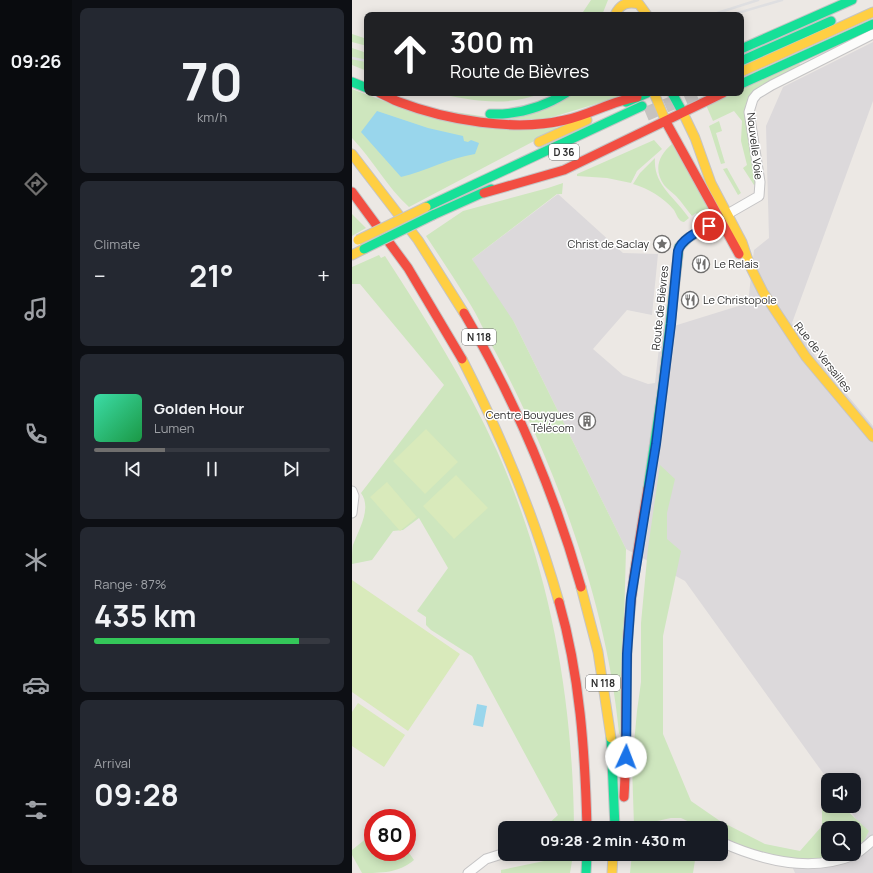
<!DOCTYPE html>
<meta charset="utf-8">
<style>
body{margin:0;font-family:Manrope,sans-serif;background:#242831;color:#f1f3f6;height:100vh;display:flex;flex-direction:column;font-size:15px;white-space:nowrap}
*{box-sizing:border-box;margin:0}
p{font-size:13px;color:#9ea1a6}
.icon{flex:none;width:22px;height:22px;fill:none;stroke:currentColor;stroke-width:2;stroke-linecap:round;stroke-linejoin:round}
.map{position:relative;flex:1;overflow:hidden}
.side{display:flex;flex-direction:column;gap:8px;padding:8px;background:#0d0f14;width:280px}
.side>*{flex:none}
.top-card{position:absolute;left:12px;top:12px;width:380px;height:84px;border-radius:8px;box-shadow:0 2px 10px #0003;background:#202124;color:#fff;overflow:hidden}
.controls{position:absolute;left:469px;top:773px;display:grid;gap:8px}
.controls a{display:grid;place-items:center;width:40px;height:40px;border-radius:8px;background:#171b24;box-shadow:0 2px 10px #0003;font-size:20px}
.speed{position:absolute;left:12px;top:809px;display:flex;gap:8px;font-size:20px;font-weight:700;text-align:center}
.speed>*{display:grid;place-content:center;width:52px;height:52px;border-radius:50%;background:#171b24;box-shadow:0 2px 10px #0003;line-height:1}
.speed .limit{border:6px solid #d22;background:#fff;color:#111}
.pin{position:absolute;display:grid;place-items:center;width:34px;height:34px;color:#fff;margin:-17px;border:2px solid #fff;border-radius:50%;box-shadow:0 1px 4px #0007}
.me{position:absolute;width:44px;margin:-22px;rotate:2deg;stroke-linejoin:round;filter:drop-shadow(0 0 3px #0008)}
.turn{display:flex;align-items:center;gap:14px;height:84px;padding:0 20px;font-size:18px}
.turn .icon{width:52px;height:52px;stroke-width:2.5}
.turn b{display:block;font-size:28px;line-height:34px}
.big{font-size:30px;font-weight:700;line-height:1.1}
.side .card{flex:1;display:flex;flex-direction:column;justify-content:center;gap:6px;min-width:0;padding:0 14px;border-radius:8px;background:#242831}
.side .dial{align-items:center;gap:0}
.dial b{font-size:52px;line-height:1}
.song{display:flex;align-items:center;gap:12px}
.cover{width:48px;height:48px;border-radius:6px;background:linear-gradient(135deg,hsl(160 70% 55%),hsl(140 70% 35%))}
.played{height:4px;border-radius:2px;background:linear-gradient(90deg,#706f6e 30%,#363941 30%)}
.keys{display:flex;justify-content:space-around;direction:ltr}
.heat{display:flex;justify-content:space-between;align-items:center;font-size:22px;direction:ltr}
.charge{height:6px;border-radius:3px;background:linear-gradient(90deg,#34c759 87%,#363941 0)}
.trip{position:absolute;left:146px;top:821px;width:230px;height:40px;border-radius:8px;background:#171b24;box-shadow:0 2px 10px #0003;font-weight:700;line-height:40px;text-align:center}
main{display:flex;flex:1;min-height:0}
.tab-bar{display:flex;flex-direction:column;width:72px;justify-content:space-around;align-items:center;background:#090b0e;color:#9ea1a6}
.tab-bar .icon{width:28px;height:28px}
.tab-bar .current{color:#706f6e}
.tab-bar b{font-size:18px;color:#f1f3f6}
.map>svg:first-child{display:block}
.industrial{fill:#dcd9db}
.green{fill:#cee6be}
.pitch{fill:#d9eabb}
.water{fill:#99d6ec}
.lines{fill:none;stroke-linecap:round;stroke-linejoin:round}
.primary-tunnel{stroke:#c6c3c0;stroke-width:14;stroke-dasharray:14 7;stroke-linecap:butt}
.street-casing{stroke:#c5c4c5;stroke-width:11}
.fast-casing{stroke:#c5c4c5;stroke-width:11}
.slow-casing{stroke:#c5c4c5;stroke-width:11}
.jam-casing{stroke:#c5c4c5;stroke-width:11}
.street{stroke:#fcfcfb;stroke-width:9}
.fast{stroke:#16e098;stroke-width:9}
.slow{stroke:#ffcf43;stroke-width:9}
.jam{stroke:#f24e42;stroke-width:9}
.rail{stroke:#dfdfe1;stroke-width:2.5}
.fast-bridge-casing{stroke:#c6c5c4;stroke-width:11;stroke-linecap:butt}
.slow-bridge-casing{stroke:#c6c5c4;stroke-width:11;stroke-linecap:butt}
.fast-bridge{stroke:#16e098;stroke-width:9}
.slow-bridge{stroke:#ffcf43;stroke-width:9}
.route-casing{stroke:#114b97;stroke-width:10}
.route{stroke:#1a73e8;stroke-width:7}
.labels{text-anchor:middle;stroke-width:3;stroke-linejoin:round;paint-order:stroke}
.shield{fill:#fff;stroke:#6d6d6d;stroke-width:1}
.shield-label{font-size:10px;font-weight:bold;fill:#2e2e2e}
.street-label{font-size:11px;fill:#2e2e2e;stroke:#fff}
.poi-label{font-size:11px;fill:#2e2e2e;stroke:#fff;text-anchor:end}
</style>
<main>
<nav class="tab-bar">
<b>09:26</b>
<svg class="icon current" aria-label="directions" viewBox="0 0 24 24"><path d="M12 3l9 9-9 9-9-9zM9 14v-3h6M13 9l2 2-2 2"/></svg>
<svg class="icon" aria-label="music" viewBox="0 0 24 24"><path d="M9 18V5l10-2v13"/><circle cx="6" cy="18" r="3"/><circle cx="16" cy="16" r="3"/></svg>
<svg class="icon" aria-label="phone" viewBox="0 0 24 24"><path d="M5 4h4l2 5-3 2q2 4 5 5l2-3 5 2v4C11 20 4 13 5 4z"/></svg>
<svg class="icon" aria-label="climate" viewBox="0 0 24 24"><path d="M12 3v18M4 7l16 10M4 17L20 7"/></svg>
<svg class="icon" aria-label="car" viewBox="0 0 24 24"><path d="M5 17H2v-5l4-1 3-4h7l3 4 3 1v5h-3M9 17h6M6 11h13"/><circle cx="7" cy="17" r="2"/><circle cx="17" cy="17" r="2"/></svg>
<svg class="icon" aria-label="filters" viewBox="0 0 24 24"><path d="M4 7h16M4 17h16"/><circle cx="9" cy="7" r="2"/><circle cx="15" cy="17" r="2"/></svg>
</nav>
<section class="side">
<div class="card dial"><b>70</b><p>km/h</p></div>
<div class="card"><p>Climate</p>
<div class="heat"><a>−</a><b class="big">21°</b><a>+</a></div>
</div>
<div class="card">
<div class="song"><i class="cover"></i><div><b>Golden Hour</b><p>Lumen</p></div></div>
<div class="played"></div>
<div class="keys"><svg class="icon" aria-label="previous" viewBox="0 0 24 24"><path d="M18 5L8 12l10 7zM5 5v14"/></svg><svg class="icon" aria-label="pause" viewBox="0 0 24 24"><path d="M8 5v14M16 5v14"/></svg><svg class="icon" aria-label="next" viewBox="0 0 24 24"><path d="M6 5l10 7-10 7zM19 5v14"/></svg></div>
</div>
<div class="card"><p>Range · 87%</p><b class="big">435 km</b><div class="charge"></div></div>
<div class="card"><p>Arrival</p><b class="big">09:28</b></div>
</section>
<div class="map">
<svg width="521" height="873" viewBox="0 0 521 873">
<rect width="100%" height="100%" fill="#ece8e4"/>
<path class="industrial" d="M521,42V101L440,323L466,360L521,426V873H443L438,862L476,854H502V828L506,822L495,806H502V780H476L333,581L274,549L162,322L152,312L120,259L206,194L271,253L306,254L300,315L275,310L241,349L271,375L296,384L303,383L309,330L396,303L402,250L417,238L414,126L431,87Z"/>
<path class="green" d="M239,0H256L250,15H229Z
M0,34L15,39V46L0,42Z
M0,48L15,53V71L0,65Z
M446,62L450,67C428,77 397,84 394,110L404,184L402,185L391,168L395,165L389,141L390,121L382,111L361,121L354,105L380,93H389V89Z
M0,89L32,101L207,128L57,207C35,187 21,160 0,138Z
M83,93H189C155,108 118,100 83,93Z
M220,93H280L194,119H159Z
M367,121L370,131L364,133L373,163L369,164L357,126Z
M302,140L310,149L285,171L279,183L255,178L225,176V174Z
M320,144L355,205L357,215L350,222L344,213L340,216C334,209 330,202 324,196C320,192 315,189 312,185C301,169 307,155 320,144Z
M303,158C301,185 323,197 337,218L332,222C326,221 325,215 322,210C311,197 297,189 281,184L288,173Z
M375,168L389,193L386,195L371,169Z
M211,183L210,194H205L120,259L162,322L274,549L269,736L267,733C255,604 204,467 144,353C134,335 126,316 115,299C102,278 88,257 74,236L111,211L196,188Z
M0,214L14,228L0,236Z
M27,255L29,258L33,256C74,319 114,383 145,451C198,569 221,699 222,828H192L206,815L120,656L79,630L74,625V617L65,611L96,568L67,518L51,530L41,531L20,560L0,564C0,558 0,550 1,545C7,529 20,508 9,493L92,385L8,284H0V267Z
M308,465L323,479L315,513V539L329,551L311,636V734L339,801L368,821L413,844L448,851L470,826V787L476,793V806H490L517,831L512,841L502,847V828H476V854H491L489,855L459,863L403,853L369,837V828H350L329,818H319L282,826L280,765L285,711L289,682V623L296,548Z
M21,833V852H55V850L62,860C47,873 29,873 10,873L0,855V850Z
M280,854H344L341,873H278Z
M221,855L218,873H149V870Z"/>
<path class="pitch" d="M74,429L106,462L73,494L41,461Z
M104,475L136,508L102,539L71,506Z
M35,482L65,517L48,531L18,497Z
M0,580L108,654L56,731L0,692Z
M6,703L53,735L32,767L0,746V712Z"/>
<path class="water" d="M25,111L76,128L111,136L112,141L116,142L119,140L127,143L123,154C97,158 74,171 49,177L9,132Z
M125,704L135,706L131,727L121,725Z"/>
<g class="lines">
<path class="primary-tunnel" d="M294,114L344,93"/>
<g class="street-casing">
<path id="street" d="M374,215L407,196L408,182L397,112L401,99L405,94L420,85L521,34
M0,491L2,496L0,513
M292,828H331
M369,842C411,861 458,873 502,855C509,851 515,845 521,840
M116,873L134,859L153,853"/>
</g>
<g class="fast-casing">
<path id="fast" d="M389,49L500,0
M389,61L479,21
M0,82L15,88
M389,84L521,24
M320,93L331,113
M274,102L295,93
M138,114C166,115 190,108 214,93
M74,207L290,106
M81,215L139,189
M311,386L327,247L336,238L374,215
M296,488L311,386
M259,738L263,828
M234,873L235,854"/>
</g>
<g class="slow-casing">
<path id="slow" d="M263,15C268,4 276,1 287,4L295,15
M389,72L521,12
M302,93L314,122
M331,113L343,138L359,183L390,242L398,266L411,292L454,357L521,437
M187,142L235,120
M0,154L66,240L112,313
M0,255L12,249
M110,359C150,437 183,518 207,602
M229,587L246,652L259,738
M260,873L261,854"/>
</g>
<g class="jam-casing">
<path id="jam" d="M28,93C35,96 41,100 47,102C94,120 163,132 213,120C237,115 260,101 285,97
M314,122L387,254
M0,192L56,268L110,359
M132,193L212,170L371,93
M112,313C162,398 202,492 229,587
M207,602C228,675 233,752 235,828
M272,797C275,749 273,702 275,654C277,598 287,543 296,488"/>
</g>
<use href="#street" class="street"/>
<use href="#fast" class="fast"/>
<use href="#slow" class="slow"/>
<use href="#jam" class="jam"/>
<path class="rail" d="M359,15L406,0
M379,15L430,0
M0,58L15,61"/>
<g class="fast-bridge-casing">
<path id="fast-bridge" d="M12,249L81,215"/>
</g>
<g class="slow-bridge-casing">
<path id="slow-bridge" d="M6,240L74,207"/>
</g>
<use href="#fast-bridge" class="fast-bridge"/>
<use href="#slow-bridge" class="slow-bridge"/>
</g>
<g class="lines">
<g class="route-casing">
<path id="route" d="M274,757L275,654L279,598L304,444L319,324L326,251C329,239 347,231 357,226"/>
</g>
<use href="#route" class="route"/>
</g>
<defs>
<g id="sight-ring" transform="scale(0.9)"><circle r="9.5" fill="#fff" stroke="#706f6e" stroke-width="1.5"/><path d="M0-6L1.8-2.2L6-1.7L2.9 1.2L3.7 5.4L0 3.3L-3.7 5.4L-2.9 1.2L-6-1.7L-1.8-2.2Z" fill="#706f6e"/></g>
<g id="restaurant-ring" transform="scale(0.9)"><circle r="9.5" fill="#fff" stroke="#706f6e" stroke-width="1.5"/><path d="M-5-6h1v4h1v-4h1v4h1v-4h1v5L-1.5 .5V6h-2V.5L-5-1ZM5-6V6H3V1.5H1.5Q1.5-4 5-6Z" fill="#706f6e"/></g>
<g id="building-ring" transform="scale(0.9)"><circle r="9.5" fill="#fff" stroke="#706f6e" stroke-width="1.5"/><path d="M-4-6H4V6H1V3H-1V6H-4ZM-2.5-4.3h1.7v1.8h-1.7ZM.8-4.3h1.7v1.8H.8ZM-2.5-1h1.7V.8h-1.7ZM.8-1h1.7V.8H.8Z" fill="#706f6e"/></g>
</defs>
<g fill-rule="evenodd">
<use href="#sight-ring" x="310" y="244"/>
<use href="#restaurant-ring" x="349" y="264"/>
<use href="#restaurant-ring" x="338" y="300"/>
<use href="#building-ring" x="235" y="421"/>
</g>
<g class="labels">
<g class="shield">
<rect x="197" y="144" width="30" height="16" rx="3"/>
<rect x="110" y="329" width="34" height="16" rx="3"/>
<rect x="234" y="675" width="34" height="16" rx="3"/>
</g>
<g class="shield-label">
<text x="212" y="156">D 36</text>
<text x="127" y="341">N 118</text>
<text x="251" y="687">N 118</text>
</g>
<g class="street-label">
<text transform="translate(403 146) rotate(83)" y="4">Nouvelle Voie</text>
<text transform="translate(308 308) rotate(-84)" y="4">Route de Bièvres</text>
<text transform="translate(471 357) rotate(52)" y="4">Rue de Versailles</text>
</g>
<g class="poi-label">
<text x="297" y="248">Christ de Saclay</text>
<text x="362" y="268" text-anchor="start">Le Relais</text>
<text x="351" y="304" text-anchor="start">Le Christopole</text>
<text x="222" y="419">Centre Bouygues<tspan x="222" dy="13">Télécom</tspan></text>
</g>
</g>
</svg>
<div class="controls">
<a><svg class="icon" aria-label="sound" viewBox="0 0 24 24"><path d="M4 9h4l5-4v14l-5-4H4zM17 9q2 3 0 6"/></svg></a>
<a><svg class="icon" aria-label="search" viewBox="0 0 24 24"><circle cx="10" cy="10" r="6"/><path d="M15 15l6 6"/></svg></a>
</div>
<div class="speed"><div class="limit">80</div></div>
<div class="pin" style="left:357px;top:226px;background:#d93025"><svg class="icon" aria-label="arrive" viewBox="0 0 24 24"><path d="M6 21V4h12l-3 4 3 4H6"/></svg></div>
<svg class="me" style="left:274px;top:757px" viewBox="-20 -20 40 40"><circle r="19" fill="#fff"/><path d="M0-13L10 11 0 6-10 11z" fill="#1a73e8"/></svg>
<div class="trip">09:28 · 2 min · 430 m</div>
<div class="top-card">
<div class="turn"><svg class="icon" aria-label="ahead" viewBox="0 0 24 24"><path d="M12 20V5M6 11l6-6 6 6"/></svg><div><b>300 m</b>Route de Bièvres</div></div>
</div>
</div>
</main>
